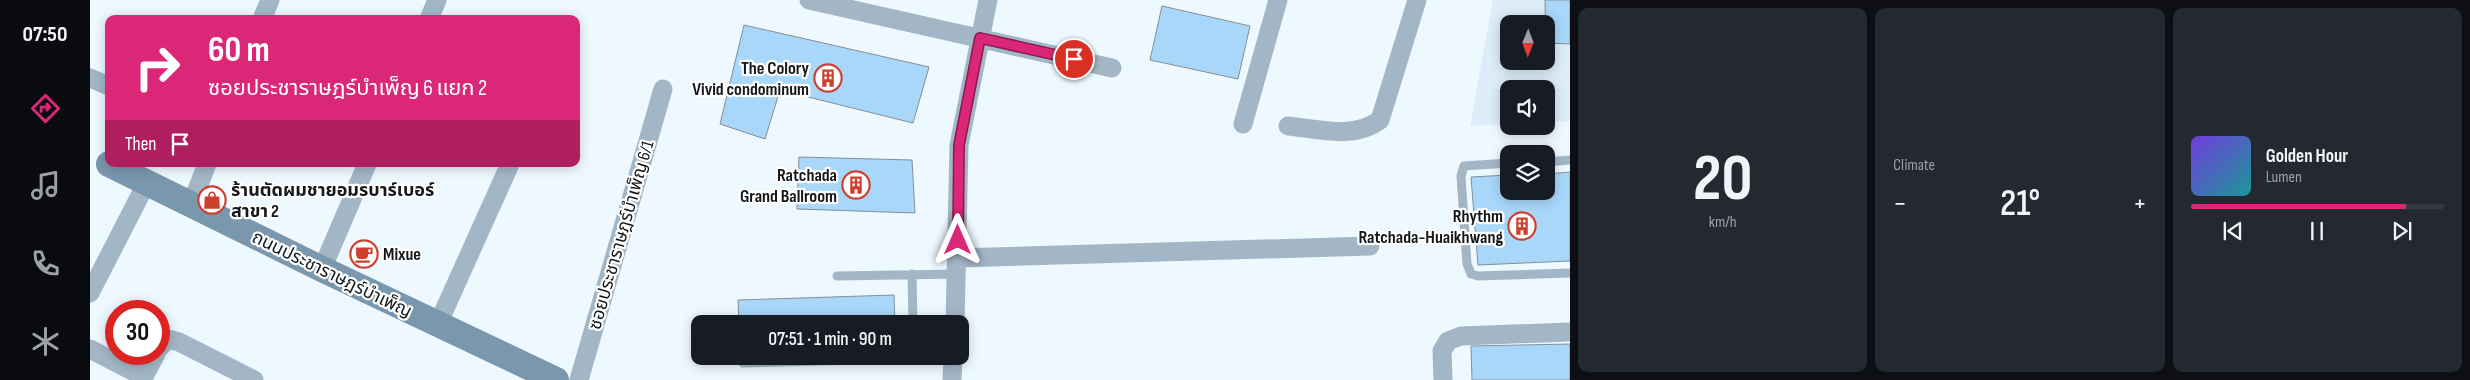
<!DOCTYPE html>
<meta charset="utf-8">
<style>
body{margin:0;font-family:"Sofia Sans Condensed","Noto Sans Thai",sans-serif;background:#242831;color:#f1f3f6;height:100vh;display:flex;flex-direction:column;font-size:19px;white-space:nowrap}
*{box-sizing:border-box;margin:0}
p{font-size:16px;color:#9ea1a6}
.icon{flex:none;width:28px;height:28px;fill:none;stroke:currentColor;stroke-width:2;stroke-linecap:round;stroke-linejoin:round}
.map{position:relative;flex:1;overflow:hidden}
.sheet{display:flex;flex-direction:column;gap:8px;padding:8px;background:#0d0f14;width:900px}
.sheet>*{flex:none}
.banner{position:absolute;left:15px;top:15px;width:475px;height:152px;border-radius:10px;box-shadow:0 2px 12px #0003;background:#db2777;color:#fff;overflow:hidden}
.needle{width:32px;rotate:181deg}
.controls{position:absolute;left:1410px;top:15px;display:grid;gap:10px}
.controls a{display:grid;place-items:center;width:55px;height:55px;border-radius:10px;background:#171b24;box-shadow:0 2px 12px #0003;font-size:25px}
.speed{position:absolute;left:15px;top:300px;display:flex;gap:10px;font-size:25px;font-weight:700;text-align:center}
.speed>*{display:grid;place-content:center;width:65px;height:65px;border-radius:50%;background:#171b24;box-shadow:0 2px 12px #0003;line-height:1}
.speed .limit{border:8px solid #d22;background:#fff;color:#111}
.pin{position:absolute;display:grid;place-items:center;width:42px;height:42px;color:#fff;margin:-21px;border:2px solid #fff;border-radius:50%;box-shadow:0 1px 5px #0007}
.me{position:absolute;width:55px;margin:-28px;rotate:0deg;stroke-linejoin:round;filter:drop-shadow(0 0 4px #0008)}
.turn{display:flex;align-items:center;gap:18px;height:105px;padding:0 20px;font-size:22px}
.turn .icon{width:65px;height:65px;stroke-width:2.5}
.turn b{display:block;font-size:35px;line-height:42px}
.then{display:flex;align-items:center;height:48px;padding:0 20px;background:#0003;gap:10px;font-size:19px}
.big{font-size:38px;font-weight:600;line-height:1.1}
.sheet .tile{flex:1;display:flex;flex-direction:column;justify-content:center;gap:8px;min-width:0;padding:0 18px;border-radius:10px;background:#242831}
.sheet .dial{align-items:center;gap:0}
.dial b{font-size:65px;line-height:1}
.song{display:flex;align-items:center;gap:15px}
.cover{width:60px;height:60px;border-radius:8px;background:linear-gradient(135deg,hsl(260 70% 55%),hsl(180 70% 35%))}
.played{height:5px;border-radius:2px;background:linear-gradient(90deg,#db2777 85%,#363941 85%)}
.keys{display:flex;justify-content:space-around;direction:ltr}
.heat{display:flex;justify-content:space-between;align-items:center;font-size:28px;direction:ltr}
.sheet .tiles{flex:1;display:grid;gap:8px;grid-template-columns:repeat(3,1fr)}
.trip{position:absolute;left:601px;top:315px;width:278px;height:50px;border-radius:10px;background:#171b24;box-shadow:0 2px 12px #0003;font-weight:600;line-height:50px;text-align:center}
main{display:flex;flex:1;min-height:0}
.tabs{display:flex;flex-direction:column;width:90px;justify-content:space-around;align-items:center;background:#090b0e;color:#9ea1a6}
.tabs .icon{width:35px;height:35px}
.tabs .current{color:#db2777}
.tabs b{font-size:22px;color:#f1f3f6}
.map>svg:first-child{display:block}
.built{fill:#dcecf8;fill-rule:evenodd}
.building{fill:#a8d7fa;stroke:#868e95}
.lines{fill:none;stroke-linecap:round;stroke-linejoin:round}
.service{stroke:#a2b6c6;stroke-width:9}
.minor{stroke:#a2b6c6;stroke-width:19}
.secondary{stroke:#7997ad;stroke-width:26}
.route-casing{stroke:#8e194d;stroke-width:12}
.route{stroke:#db2777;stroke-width:9}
.labels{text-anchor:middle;stroke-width:4.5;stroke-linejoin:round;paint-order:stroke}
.poi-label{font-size:18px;font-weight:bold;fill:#15181b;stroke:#fff;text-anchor:end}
.street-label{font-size:18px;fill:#15181b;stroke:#fff}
</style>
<main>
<nav class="tabs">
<b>07:50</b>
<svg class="icon current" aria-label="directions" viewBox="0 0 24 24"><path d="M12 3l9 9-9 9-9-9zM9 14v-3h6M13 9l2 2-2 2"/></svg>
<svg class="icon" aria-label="music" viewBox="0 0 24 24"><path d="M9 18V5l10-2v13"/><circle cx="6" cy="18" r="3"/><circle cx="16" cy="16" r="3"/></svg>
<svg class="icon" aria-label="phone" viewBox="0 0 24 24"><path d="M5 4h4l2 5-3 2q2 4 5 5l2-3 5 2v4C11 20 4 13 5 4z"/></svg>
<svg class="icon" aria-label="climate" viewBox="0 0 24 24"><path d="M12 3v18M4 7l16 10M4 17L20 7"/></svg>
</nav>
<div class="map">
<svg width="1480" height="380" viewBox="0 0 1480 380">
<rect width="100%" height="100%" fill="#eef8ff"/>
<path class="built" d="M1403,0H1480V121L1456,122V89H1419V124L1380,126ZM1419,24H1456V61H1419Z"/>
<path class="building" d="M1455,0H1480V44L1456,43Z
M1072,6L1160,26L1148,79L1060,60Z
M654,25L839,67L823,123L690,90L675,139L630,124Z
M709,157L822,160L825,213L707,209Z
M1480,172V261L1388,265L1381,177L1419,175V191H1456V174Z
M804,295L805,324H649L648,300Z
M1480,344V380H1382L1381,346Z"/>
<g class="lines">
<path class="service" d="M1456,162L1480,160
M1419,163L1374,166L1371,176L1377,264L1381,274L1388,276L1480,273
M822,274L823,324
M747,276L867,274
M653,363L805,359L820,356"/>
<path class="minor" d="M719,0L1022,68
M172,19L180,0
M339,19L347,0
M0,78L19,86
M1153,124L1188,0
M1198,126C1229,129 1263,140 1290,120L1327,0
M101,205L117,164
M867,258L1280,246
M232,269L277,164
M0,293L57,182
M348,324L420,164
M865,324L869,145L898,0
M69,348L78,339L89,342L164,380
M0,349L54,377
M52,380L66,354
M489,380L573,89
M862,380L863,356
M1353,380L1352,351L1358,341L1371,336L1480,332"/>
<path class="secondary" d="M19,164L232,269L466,380"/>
</g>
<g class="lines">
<g class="route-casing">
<path id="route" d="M868,240L869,145L890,38L984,59"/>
</g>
<use href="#route" class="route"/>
</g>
<defs>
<g id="building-ring" transform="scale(1.4375)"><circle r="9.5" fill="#fff" stroke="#cd402d" stroke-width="1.5"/><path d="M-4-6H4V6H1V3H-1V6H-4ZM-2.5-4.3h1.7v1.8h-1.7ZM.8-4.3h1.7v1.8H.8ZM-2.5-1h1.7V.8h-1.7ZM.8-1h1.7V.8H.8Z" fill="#cd402d"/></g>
<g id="shop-ring" transform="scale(1.4375)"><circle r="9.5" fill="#fff" stroke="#cd402d" stroke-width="1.5"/><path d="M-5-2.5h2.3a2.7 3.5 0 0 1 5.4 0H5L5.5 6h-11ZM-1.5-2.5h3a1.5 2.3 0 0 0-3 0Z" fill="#cd402d"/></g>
<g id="cafe-ring" transform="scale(1.4375)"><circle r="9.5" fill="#fff" stroke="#cd402d" stroke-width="1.5"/><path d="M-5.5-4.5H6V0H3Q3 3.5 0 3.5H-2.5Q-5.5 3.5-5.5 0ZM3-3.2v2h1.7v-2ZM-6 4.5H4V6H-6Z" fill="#cd402d"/></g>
</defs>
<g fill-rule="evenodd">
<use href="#building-ring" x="738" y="78"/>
<use href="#building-ring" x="766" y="185"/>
<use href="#shop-ring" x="122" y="200"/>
<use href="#building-ring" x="1432" y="226"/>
<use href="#cafe-ring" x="274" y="254"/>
</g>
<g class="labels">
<g class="poi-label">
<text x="719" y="74">The Colory<tspan x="719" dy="21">Vivid condominum</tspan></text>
<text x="747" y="181">Ratchada<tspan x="747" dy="21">Grand Ballroom</tspan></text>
<text x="141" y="196" text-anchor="start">ร้านตัดผมชายอมรบาร์เบอร์<tspan x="141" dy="21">สาขา 2</tspan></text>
<text x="1413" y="222">Rhythm<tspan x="1413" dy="21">Ratchada-Huaikhwang</tspan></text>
<text x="293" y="260" text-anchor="start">Mixue</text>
</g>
<g class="street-label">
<text transform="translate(531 235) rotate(-74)" y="6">ซอยประชาราษฎร์บำเพ็ญ 6/1</text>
<text transform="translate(242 274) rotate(26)" y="6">ถนนประชาราษฎร์บำเพ็ญ</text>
</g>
</g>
</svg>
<div class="controls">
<a><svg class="needle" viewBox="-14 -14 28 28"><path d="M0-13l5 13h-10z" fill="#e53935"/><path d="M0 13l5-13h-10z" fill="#9ea1a6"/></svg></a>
<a><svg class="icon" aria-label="sound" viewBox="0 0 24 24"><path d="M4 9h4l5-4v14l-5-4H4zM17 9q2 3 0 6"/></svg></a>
<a><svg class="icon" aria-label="layers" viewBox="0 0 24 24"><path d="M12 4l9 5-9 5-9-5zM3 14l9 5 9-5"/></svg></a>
</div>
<div class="speed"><div class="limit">30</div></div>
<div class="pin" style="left:984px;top:59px;background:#d93025"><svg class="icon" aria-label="arrive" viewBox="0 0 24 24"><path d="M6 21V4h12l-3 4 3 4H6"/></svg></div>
<svg class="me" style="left:868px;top:240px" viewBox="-20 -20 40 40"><path d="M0-17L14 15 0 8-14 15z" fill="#db2777" stroke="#fff" stroke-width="4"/></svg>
<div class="trip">07:51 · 1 min · 90 m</div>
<div class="banner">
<div class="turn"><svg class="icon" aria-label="right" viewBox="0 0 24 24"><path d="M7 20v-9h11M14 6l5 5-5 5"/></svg><div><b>60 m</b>ซอยประชาราษฎร์บำเพ็ญ 6 แยก 2</div></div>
<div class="then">Then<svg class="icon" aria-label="arrive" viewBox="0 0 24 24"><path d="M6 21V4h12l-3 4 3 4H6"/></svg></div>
</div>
</div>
<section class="sheet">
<div class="tiles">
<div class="tile dial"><b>20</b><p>km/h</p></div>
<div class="tile"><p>Climate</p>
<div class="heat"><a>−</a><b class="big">21°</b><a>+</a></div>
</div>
<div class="tile">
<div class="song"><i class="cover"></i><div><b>Golden Hour</b><p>Lumen</p></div></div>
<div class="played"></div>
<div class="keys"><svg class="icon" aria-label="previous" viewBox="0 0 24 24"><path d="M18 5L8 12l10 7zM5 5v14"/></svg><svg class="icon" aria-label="pause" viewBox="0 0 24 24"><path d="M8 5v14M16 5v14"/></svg><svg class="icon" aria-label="next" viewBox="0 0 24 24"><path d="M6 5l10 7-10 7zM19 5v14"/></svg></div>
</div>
</div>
</section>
</main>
